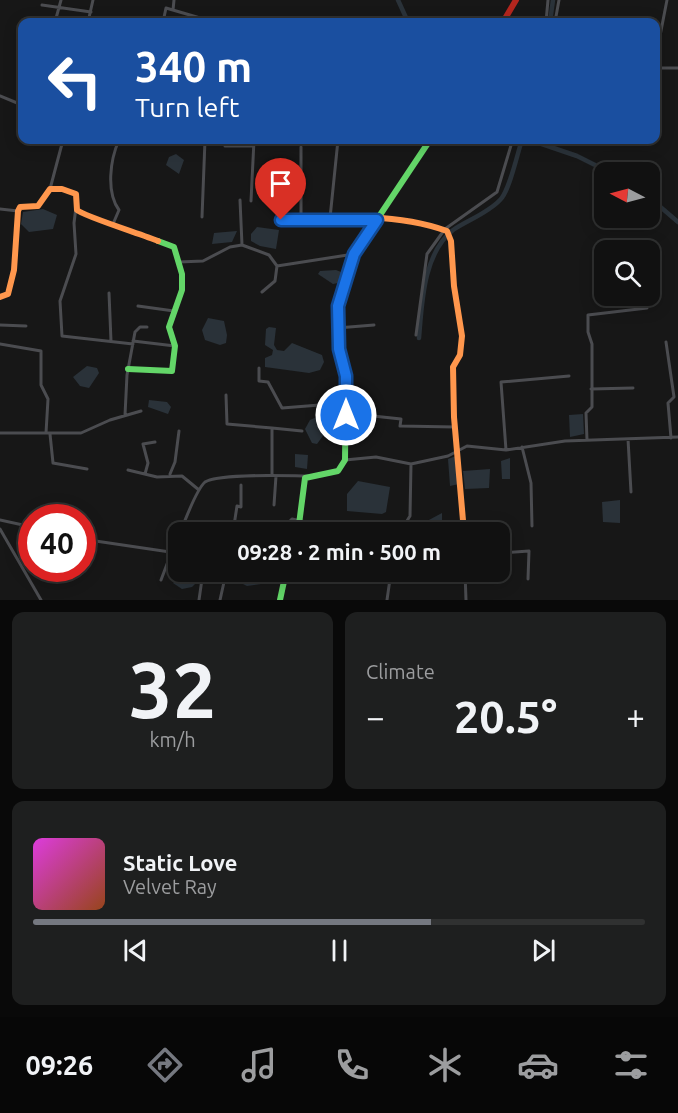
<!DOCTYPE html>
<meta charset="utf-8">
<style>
body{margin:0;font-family:Ubuntu,sans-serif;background:#1e1f1f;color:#f1f3f6;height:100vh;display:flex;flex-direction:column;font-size:22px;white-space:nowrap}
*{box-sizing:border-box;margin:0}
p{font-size:20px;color:#9c9d9f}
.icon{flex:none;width:33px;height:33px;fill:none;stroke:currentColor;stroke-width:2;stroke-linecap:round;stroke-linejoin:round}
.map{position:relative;height:600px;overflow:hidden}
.drawer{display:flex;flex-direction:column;gap:12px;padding:12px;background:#090909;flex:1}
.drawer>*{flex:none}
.top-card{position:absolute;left:18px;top:18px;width:642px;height:126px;border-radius:12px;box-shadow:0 3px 15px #0003,0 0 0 2px #303131;background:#1a4fa0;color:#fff;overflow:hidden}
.needle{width:39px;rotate:276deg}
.fabs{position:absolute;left:594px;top:162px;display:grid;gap:12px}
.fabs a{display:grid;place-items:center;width:66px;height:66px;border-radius:12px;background:#111;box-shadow:0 3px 15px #0003,0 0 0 2px #303131;font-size:30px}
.speed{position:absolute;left:18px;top:504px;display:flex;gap:12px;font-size:30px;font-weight:700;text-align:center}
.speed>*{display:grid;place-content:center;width:78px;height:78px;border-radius:50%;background:#111;box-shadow:0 3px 15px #0003,0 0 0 2px #303131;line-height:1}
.speed .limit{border:9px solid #d22;background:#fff;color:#111}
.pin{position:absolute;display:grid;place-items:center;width:51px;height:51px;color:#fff;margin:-62px -26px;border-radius:50% 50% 50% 0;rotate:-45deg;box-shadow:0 0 6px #0007}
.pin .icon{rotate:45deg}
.me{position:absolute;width:66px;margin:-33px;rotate:0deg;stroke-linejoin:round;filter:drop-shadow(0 0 4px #0008)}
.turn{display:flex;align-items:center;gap:21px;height:126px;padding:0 18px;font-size:27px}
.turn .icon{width:78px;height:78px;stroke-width:2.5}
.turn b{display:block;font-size:42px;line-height:51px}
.big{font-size:45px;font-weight:700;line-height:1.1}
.drawer .card{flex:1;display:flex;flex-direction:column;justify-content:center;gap:9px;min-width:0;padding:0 21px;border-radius:12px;background:#1e1f1f}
.drawer .dial{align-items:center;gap:0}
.dial b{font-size:78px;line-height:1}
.song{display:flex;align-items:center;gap:18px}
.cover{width:72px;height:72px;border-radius:9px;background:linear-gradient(135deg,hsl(300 70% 55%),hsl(20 70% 35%))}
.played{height:6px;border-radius:3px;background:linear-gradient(90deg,#757880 65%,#303131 65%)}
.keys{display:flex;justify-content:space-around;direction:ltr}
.heat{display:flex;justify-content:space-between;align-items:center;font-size:33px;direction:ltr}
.drawer .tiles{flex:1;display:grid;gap:12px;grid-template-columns:1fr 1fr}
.card:last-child{grid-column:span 2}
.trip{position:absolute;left:168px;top:522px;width:342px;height:60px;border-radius:12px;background:#111;box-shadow:0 3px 15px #0003,0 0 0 2px #303131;font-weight:700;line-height:60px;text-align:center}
.menu{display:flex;height:96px;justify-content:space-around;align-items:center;background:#070707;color:#9c9d9f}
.menu .icon{width:42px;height:42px}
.menu .active{color:#757880}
.menu b{font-size:27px;color:#f1f3f6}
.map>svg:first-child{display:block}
.water{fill:#2a3239}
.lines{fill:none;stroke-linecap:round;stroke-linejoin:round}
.canal{stroke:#2a3239;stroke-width:4.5}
.street{stroke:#4b4c50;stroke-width:3}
.fast{stroke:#63d668;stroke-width:6}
.slow{stroke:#ff974d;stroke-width:6}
.jam{stroke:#b3261e;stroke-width:6}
.route-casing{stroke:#114b97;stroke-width:15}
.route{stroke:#1a73e8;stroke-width:10}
</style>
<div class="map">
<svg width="678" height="600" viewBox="0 0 678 600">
<rect width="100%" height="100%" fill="#171717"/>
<path class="water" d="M176,154L184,160L179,174L166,165L169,157Z
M43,209L57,215L53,229L29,232L21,224L23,212Z
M257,227L279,230L276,249L260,246L251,241V234Z
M237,231L232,242L212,244L214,233Z
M336,270L341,272L342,275L338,283L333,284L318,274L320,271Z
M208,318L224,321L227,335L226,343L220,345L205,340L202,330Z
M269,327L276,328L274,345L277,350L284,351L292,343L322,355L324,362L320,370L309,373L265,367V358L272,355L273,350L265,345L266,329Z
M87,366L97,368L99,373L89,388L80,386L73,377Z
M149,400L167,402L171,407L168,414L148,407Z
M583,414L584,434L570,437L569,415Z
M321,415L327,417L325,433L317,444L312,443L305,429L310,420Z
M295,454L308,455L307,469L295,467Z
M456,456L459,484L450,486L448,459Z
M510,458V479H502L501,461Z
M490,469L489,488L465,489L463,471Z
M358,481L390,487L386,512L382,514L347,511V494Z
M620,500V523L603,522L602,502Z
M442,513V526L432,528L427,521Z
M197,572L195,577L196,583L192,587L182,589L173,583L179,577L174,573Z
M241,572H264L261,584L247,586L239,582Z"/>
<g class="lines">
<path class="canal" d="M398,0L408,22
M550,22L553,0
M530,140L577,156L609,172
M650,198L678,222
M419,338C422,303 423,254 453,230C468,220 488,213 500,200C510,190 517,154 522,140"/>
<path class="street" d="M42,5L91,12
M173,10L174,0
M55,22L61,0
M88,22L93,0
M163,22L166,8L207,20L230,22
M546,22L548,0
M555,22L559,0
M656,68H678
M659,68V41L667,0
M0,96L22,105
M225,146H253
M50,189L63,140
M240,200L242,245
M251,201L254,140
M76,207L74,223L76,254L60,301L62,336L133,344
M0,209L18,211
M202,217L205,140
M330,218L338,140
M301,219V147
M113,224L119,210C106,192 110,160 119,140
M179,262L203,261L230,247L242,245L269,255L277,266L354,254
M262,292L275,281L277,266
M109,293L111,341
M138,306L174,311
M0,325L26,326
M337,328L374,325
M416,335L427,254L445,229L497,192L512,142
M133,341L175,346
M666,342L674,397L668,403L671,438
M0,344L41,351V385L48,399L46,433
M259,368V381L268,382L282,408L345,403
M591,389L633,388
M226,395L227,424L272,428V475
M125,415L127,375L135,332L140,327H147
M373,416L401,419L400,426L455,427
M272,428L302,431
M0,433H81L110,420L141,411
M50,434L53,463L87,469
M628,439L631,492
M587,440L586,413L592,407V344L588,332V315L647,308
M522,447L531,483L532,526
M506,450L501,382L569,376
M345,460L376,457L411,464L448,456L467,446L506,450L565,441L678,437
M128,470L157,477L182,476L199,490
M145,474L148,463L143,444L155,442
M170,474L175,462L179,431
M274,505L276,476
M0,520L32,527
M0,529L41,600
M234,530L258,532L288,523L292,519L353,532L368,531
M180,532C186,520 195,491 205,482C218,473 289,476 308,476
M233,532L237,506L241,507V485
M400,532L410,516L411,464
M82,539L170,552
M500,553L529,551L528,579
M465,572L466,600
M161,580L178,535
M199,600L203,572
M220,600L224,582
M387,600L391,572"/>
<path class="fast" d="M128,369L172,371L175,346L169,327L182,290V274L174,247L158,241
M298,532L305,478L338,471L345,460L346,376L337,328L343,281L354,254L430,140
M280,600L286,572"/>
<path class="slow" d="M281,220C335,217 395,212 447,231L451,241L454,286L462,336L460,355L453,367L454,417L464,532
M0,297L8,294L14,270L18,211L20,207L38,206L50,189H62L76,194L77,210C83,216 144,235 158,241"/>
<path class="jam" d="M503,22L516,0"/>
</g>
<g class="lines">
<g class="route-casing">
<path id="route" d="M281,220H377L354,254L338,306L339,349L346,376V415"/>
</g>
<use href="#route" class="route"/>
</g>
</svg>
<div class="fabs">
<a><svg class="needle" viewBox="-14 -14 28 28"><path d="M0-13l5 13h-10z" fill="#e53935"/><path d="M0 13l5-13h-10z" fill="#9c9d9f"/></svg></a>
<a><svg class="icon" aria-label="search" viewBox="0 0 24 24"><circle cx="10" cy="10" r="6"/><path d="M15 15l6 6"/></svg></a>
</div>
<div class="speed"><div class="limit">40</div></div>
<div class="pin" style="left:281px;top:220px;background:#d93025"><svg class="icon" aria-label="arrive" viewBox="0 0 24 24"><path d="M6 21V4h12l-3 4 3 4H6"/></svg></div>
<svg class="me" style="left:346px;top:415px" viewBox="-20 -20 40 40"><circle r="17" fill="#1a73e8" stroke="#fff" stroke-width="3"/><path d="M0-11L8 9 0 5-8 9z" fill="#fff"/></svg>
<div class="trip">09:28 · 2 min · 500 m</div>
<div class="top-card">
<div class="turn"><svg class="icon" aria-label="left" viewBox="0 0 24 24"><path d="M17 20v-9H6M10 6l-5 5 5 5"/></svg><div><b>340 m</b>Turn left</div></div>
</div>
</div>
<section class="drawer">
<div class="tiles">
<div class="card dial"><b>32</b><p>km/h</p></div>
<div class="card"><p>Climate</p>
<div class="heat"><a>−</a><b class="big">20.5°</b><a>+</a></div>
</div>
<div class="card">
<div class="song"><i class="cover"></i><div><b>Static Love</b><p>Velvet Ray</p></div></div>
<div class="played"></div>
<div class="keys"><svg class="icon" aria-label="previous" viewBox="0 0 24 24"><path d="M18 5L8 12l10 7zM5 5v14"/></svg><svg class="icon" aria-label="pause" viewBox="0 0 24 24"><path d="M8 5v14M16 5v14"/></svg><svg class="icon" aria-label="next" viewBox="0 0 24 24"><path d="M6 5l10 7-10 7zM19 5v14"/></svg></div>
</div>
</div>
</section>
<nav class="menu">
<b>09:26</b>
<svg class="icon active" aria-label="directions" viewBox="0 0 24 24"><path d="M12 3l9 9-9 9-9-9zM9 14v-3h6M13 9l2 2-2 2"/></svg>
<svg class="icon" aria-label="music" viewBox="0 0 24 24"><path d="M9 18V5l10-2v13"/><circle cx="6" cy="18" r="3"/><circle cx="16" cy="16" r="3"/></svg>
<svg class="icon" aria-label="phone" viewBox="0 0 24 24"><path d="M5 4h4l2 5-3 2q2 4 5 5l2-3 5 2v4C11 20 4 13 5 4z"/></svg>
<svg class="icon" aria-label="climate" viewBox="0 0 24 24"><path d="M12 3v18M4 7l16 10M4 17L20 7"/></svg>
<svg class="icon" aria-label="car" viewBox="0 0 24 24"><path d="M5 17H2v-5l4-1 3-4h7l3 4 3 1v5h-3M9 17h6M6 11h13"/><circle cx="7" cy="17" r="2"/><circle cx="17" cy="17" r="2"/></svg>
<svg class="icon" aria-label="filters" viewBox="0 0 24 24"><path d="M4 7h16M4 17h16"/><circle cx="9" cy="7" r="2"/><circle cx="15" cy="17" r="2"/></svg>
</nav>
